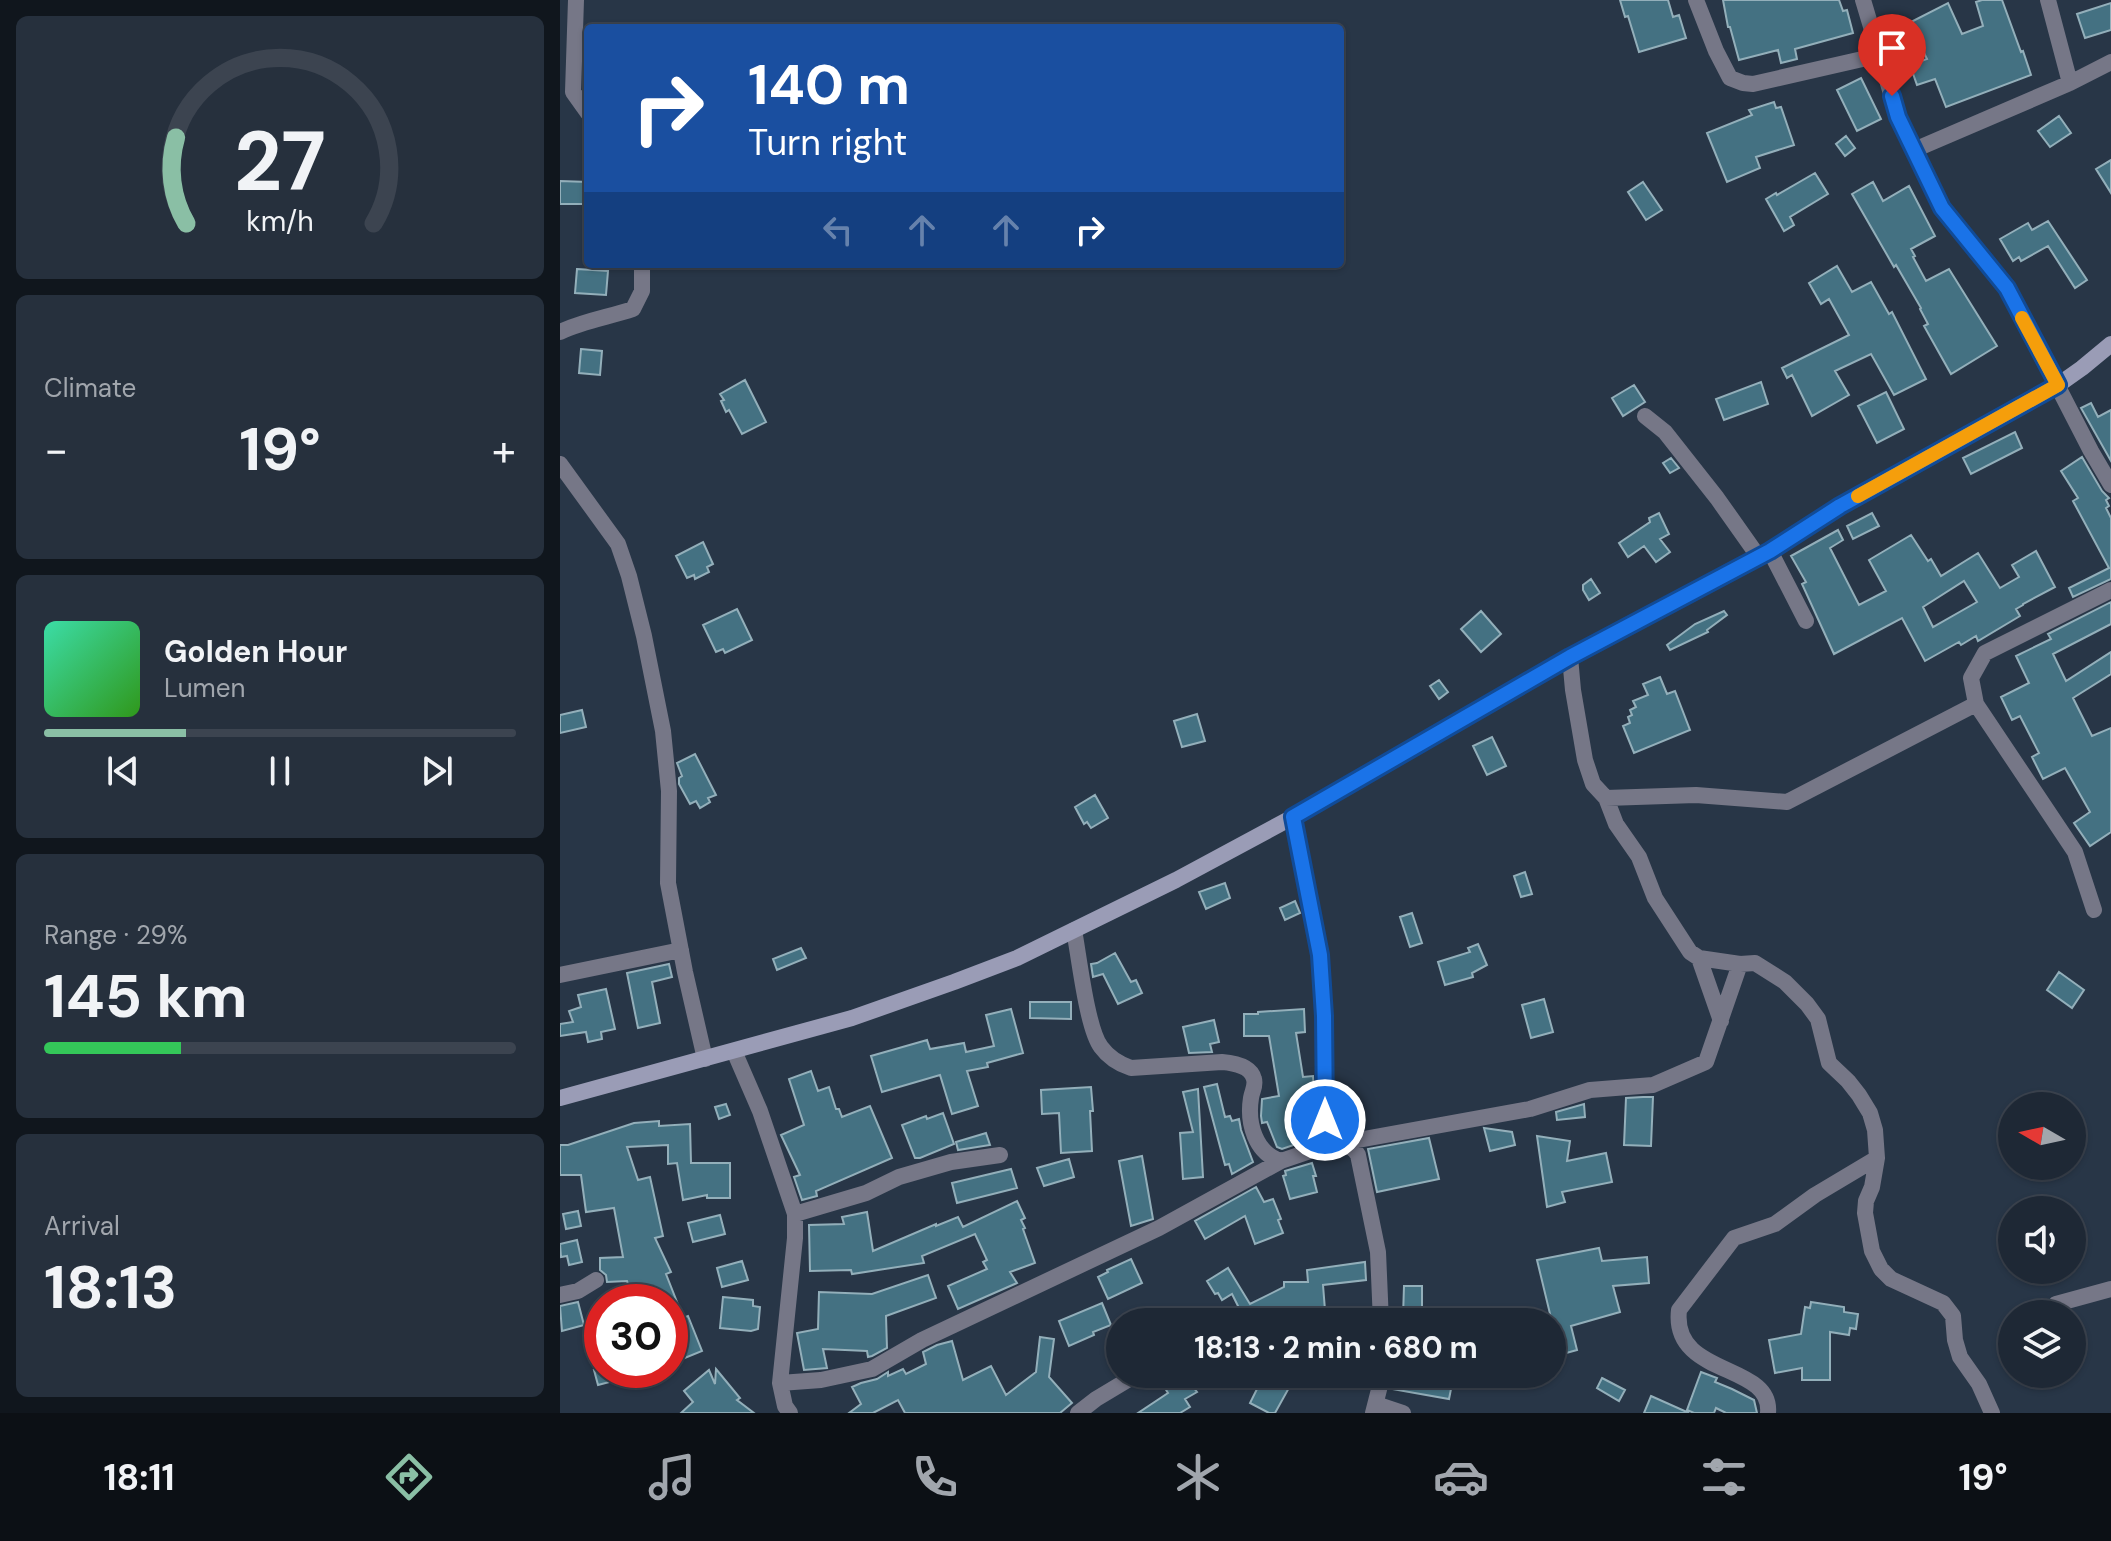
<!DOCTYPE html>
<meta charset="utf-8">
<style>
body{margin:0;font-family:"DM Sans",sans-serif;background:#26303d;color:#f1f3f6;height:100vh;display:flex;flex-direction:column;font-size:30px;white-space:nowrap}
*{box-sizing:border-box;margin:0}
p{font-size:26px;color:#a1a6ad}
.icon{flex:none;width:44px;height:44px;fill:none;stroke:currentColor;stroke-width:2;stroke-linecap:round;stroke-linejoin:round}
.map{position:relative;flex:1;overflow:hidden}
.drawer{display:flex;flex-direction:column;gap:16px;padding:16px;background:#10161d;width:560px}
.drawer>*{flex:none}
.hud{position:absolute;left:24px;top:24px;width:760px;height:244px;border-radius:8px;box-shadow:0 2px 6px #0004,0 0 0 2px #3c4450;background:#1a4fa0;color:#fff;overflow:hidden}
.needle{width:52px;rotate:279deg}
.fabs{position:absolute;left:1438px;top:1092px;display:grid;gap:16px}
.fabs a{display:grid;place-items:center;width:88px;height:88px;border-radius:50%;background:#1e2835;box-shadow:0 2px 6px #0004,0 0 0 2px #3c4450;font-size:40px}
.speed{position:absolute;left:24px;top:1284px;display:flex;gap:16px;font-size:40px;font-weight:700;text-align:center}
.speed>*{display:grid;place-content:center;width:104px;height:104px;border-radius:50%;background:#1e2835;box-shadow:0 2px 6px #0004,0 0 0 2px #3c4450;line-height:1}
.speed .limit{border:12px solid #d22;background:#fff;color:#111}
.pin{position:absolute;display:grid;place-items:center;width:68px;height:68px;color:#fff;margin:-82px -34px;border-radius:50% 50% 50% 0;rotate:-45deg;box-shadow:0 0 8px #0007}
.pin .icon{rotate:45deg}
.me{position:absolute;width:88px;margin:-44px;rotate:0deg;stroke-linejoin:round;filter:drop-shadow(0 0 6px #0008)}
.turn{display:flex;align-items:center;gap:28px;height:168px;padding:0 32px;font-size:36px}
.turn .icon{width:104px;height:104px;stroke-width:2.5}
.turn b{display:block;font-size:56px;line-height:68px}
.lanes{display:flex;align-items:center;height:76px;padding:0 32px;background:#0003;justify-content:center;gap:40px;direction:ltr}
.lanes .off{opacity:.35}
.big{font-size:60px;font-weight:700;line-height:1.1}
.drawer .widget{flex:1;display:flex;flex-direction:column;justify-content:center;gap:12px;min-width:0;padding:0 28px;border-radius:12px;background:#26303d}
.drawer .dial{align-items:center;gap:0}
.dial svg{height:208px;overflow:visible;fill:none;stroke:#3c4450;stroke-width:7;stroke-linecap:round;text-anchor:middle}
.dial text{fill:#f1f3f6;stroke:none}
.song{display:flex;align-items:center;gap:24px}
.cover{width:96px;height:96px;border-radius:12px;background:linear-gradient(135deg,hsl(160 70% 55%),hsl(110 70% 35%))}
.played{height:8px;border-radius:4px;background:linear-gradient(90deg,#8abfa5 30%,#3c4450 30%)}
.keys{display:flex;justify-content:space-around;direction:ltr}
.heat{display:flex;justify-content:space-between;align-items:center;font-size:44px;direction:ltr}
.charge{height:12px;border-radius:6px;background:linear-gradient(90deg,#34c759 29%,#3c4450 0)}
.trip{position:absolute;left:546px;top:1308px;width:460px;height:80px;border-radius:40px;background:#1e2835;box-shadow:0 2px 6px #0004,0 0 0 2px #3c4450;font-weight:700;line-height:80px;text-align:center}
.dock{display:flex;height:128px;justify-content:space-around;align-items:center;background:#0c1015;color:#a1a6ad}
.dock .icon{width:56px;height:56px}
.dock .active{color:#8abfa5}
.dock b{font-size:36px;color:#f1f3f6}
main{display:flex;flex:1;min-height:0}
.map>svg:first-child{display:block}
.building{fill:#447182;stroke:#93afba;stroke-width:2;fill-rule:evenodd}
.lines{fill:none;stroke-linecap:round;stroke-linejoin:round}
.minor{stroke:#767787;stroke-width:16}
.secondary{stroke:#9a9cb6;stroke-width:16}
.route-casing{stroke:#114b97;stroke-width:20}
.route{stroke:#1a73e8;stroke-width:14}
.slow{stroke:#f59e0b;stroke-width:14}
</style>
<main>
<section class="drawer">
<div class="widget dial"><svg viewBox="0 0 100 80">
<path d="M14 69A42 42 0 1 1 86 69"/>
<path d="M14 69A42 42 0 0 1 10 36" stroke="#8abfa5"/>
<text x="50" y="56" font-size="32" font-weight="700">27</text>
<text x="50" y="72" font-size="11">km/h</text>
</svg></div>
<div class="widget"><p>Climate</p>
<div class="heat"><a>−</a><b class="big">19°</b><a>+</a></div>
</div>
<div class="widget">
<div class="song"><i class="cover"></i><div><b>Golden Hour</b><p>Lumen</p></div></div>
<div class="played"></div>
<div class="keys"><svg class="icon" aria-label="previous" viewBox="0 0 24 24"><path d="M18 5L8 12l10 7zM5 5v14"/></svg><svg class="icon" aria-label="pause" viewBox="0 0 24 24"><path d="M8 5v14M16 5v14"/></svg><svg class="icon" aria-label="next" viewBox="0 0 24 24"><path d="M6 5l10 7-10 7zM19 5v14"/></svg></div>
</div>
<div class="widget"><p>Range · 29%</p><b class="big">145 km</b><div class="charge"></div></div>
<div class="widget"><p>Arrival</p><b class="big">18:13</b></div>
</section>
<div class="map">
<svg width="1551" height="1413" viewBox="0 0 1551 1413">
<rect width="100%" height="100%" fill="#283647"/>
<path class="building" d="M1060,0H1108L1113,17L1119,15L1126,38L1079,52L1068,16L1065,17Z
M1163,0H1279L1283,11L1287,10L1293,33L1235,49L1237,59L1221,63L1218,50L1179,60L1170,27H1168Z
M1422,0H1442L1461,52L1463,51L1471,75L1386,107L1375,79L1357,85L1350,65L1367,59L1349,23L1388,3L1402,34L1423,26L1416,2Z
M1551,3V30L1525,38L1517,14Z
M1301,78L1321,119L1297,131L1277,90Z
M1214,102L1216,108L1221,107L1234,145L1196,157L1200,168L1167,182L1147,133L1192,115L1189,110Z
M1499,116L1511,133L1490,147L1478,131Z
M1286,136L1295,148L1285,156L1276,144Z
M1551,160V193L1536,169Z
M1255,173L1268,194L1230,217L1234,225L1224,231L1206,199L1216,193L1217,195Z
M0,181L28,182V204H0Z
M1083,182L1102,210L1086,220L1068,192Z
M1313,182L1323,201L1349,186L1375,236L1351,249L1355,256L1353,257L1366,281L1389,269L1437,346L1391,374L1364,326L1368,324L1360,309L1361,308L1336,265L1334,267L1292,194Z
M1488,221L1527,280L1515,288L1488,246L1461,261L1459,257L1453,261L1440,239L1468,223L1472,230Z
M1277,266L1292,292L1311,282L1329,314L1332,312L1366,379L1334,395L1311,354L1275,371L1289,395L1252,416L1232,375L1227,378L1222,368L1289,335L1269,299L1261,304L1249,283Z
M17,269L48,271L46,295L15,293Z
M21,349L42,351L40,375L19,373Z
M185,380L206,422L182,434L169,410L166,412L161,401L164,400L160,394Z
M1201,382L1208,404L1164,420L1156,399Z
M1074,385L1085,402L1063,416L1052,398Z
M1326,392L1344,429L1317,443L1298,406Z
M1531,403L1538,417L1551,410V461L1521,408Z
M1455,432L1462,448L1411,474L1403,458Z
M1522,457L1542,491L1549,498L1546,500L1549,506L1546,508L1551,518V579L1513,597L1509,588L1549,568L1513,501L1518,498L1501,471Z
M1111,458L1119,468L1110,473L1103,463Z
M1099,513L1109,534L1100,539L1110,552L1096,562L1084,546L1068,557L1059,543L1090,522L1089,518Z
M1312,513L1319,526L1293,539L1287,526Z
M1278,530L1283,540L1270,548L1299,605L1326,591L1309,560L1351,535L1368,561L1371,559L1381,576L1418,553L1440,588L1459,577L1452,565L1476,551L1495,587L1463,604V605L1456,609L1460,616L1418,641L1416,636L1401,645L1399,642L1365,661L1342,618L1274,654L1242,584L1246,582L1231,556ZM1404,581L1417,602L1373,627L1363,607Z
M143,542L153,564L147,567L149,572L135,579L134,575L127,578L116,556Z
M1031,579L1040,593L1029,600L1023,590V585Z
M1551,602V624L1493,654L1506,681L1551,652V674L1513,698L1532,736L1551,728V832L1530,846L1514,823L1530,812L1505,768L1483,779L1472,757L1479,753L1460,716L1452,720L1441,697L1469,683L1456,656L1491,639L1488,634Z
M177,609L192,640L165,653L163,649L156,652L143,625Z
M921,611L941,634L921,652L901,629Z
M1164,611L1167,615L1147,630L1148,632L1110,650L1107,645L1135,624Z
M1100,677L1107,694L1115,691L1130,730L1074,753L1063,726L1070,723L1068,717L1072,715L1070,710L1076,707L1073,701L1088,695L1083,684Z
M879,680L888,692L879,699L870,686Z
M22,710L26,727L0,733V715Z
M637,714L645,741L622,747L614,721Z
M932,737L946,766L927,775L913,746Z
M135,754L156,795L148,798L150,802L140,808L136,801L130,804L119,784V778L122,776L117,763Z
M535,795L548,818L531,828L527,822L524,824L515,807Z
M965,872L972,894L961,897L954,876Z
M665,883L670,898L646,909L639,892Z
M735,901L740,913L725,920L720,908Z
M852,913L862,943L850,947L840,917Z
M918,944L927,965L912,973L913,977L885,985L878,962L910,952L908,948Z
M241,948L246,958L217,970L213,959Z
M555,953L571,982L576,980L582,993L558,1004L543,974L533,977L531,964L537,963Z
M109,964L112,977L92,982L100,1023L78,1028L67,973Z
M1499,972L1524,990L1512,1008L1487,990Z
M46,989L55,1029L41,1032L42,1039L28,1042L26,1032L0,1036V1024L13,1022L9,1011L21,1007L18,995Z
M984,999L993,1032L971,1038L962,1005Z
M470,1002H511V1019L470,1018Z
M451,1009L463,1053L427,1063L428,1067L407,1071L418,1106L392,1114L380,1075L322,1092L311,1056L367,1040L370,1049L404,1043L406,1052L434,1046L426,1015Z
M744,1009L745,1032L736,1033L743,1077L753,1076L754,1091H750L752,1112L747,1113L754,1131V1138L722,1149L717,1147L707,1122L702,1123L701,1116L702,1099L719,1096L709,1036H684V1014H698V1012Z
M654,1020L659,1042L650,1044L652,1052L629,1053L623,1027Z
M251,1071L258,1091L269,1087L276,1109H279L282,1117L310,1106L332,1158L256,1191L257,1196L242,1200L234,1177L240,1175L221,1135L244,1125L229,1079Z
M657,1084L665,1117L670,1116L672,1121L679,1119L681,1130L693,1162L672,1174L669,1164L665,1165L644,1087Z
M531,1087L533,1111H530L532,1151L501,1153L499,1113L482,1114L481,1090Z
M638,1089L643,1177L623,1179L620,1133L633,1132L623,1092Z
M1083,1097H1093L1091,1146L1064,1145L1066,1098Z
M166,1104L170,1115L159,1119L155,1107Z
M1024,1104L1025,1117L997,1120L996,1112Z
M383,1113L394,1144L360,1158H355L342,1125L366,1116L367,1119Z
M99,1121V1126L130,1124L131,1163H170V1198H147V1195L123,1200L117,1163L108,1164V1145L67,1147L78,1180L90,1177L103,1236L95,1238L111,1272L106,1274L117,1302H74L67,1281L47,1282L46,1275L40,1270V1258L63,1257L54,1208L26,1212L21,1175H0V1145H8L74,1123Z
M924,1128L952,1132L955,1145L930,1151Z
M426,1133L430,1145L398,1150L396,1142Z
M977,1136L1010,1141L1007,1161L1046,1153L1052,1182L1002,1192L1005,1202L987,1207Z
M869,1138L879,1179L817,1192L808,1149Z
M582,1156L593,1219L571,1226L559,1161Z
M509,1159L514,1177L484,1186L477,1168Z
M752,1163L756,1176H753L757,1192L730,1199L723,1176L726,1175L725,1171Z
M451,1169L457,1188L397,1203L392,1183Z
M696,1187L704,1202L713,1199L721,1219L718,1220L723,1233L695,1244L685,1216L645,1239L635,1221Z
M457,1201L465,1218L461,1220L465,1228L463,1229L475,1263L450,1272L457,1283L398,1309L388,1286L427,1269L423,1262L427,1260L415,1234L362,1256L364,1263L292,1274L291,1270L250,1271L249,1225L284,1224L282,1217L307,1212L313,1251L376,1224V1226L398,1217L403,1227Z
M18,1211L21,1226L6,1229L3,1214Z
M160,1215L165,1234L133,1242L128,1223Z
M17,1240L22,1262L9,1265L7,1256L1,1257L0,1244Z
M1039,1248L1042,1261L1087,1257L1089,1283L1053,1286L1060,1312L1011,1326L1017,1350L992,1357V1322L977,1260Z
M571,1259L582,1283L548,1299L538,1277L548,1272L547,1270Z
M182,1261L188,1280L162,1287L157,1268Z
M805,1262L806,1280L763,1285L765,1310L789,1322H751L750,1315L723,1316L711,1322H686L672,1294L662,1300L658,1293L655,1294L647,1281L668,1268L690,1304L724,1287V1282H748L747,1270Z
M368,1275L376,1298L326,1316L327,1348L312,1356L308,1357L307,1351L263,1349L267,1368L244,1370L237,1333L258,1329L259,1292L312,1294Z
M844,1286H862V1317H843Z
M163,1297L193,1300V1306L200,1307L198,1329L191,1331L160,1328Z
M18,1302L24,1325L2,1331L0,1306Z
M1251,1302L1284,1307V1312L1298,1314L1296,1329L1290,1328L1289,1335L1270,1332V1380H1242V1368L1215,1373L1209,1340L1241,1334L1245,1307L1250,1308Z
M542,1303L551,1325L533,1332L534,1335L509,1346L499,1321Z
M128,1316L142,1351L110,1364V1323Z
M480,1337L494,1339L489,1377L512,1403L500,1413H345L338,1400L313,1413H289L301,1404L292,1387L301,1383L317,1379L328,1372V1376L343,1369L346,1374L366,1364L363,1352L377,1345L392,1341L403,1380L431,1366L446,1395L476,1372Z
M156,1369L180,1398L177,1400L194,1413H121L133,1402L124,1391L149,1370L155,1384Z
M34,1370H80V1374L38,1385Z
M1141,1372L1157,1378L1155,1382L1172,1389L1194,1400L1197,1413H1166L1156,1408L1154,1413H1134L1127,1410Z
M596,1374H659L633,1387L637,1392L625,1399L630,1407L620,1413H578L608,1393Z
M834,1374H894L889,1399L832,1389Z
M703,1377L713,1383L716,1378L730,1386L715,1413H709L690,1403Z
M1042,1378L1065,1390L1059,1401L1037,1388Z
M1091,1396L1129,1413H1084Z"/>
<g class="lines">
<path class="minor" d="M16,0L13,92L28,113
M1136,0L1156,51L1170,78L1183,83L1193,84L1320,55
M1303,0L1338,117L1382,208L1447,288L1531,451L1551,485
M1488,0L1510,83
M1354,150L1510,83L1551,62
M0,332C23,321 49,317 73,309L82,291V264
M1085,416L1105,432L1157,498L1198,556
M0,464L58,544L69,576L84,636L103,731L109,791L108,883L125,972L145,1059
M1210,551L1246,621
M1010,657L1013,690L1025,760L1033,784L1046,798L1056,824L1079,857L1095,898L1130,952L1139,958L1180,964L1195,963L1225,982L1247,1004L1258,1019L1269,1063L1288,1081L1299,1095L1310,1113L1315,1130L1317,1158L1312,1187L1306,1201L1305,1213L1312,1251L1321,1269L1331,1279L1383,1303L1393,1316L1395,1340L1400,1357L1419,1384L1432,1413
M1046,798L1136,795L1227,802L1416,704
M733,817L760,955L764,1016L765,1146
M1534,910L1515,852L1416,704L1411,678L1425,653L1551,590
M514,930C519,956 527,1029 541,1047C549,1058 559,1064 571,1068L662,1062C674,1063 691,1066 694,1079C696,1086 692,1091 691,1098C687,1123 695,1153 721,1161L765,1146L970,1109L1030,1090L1093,1085L1146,1062L1180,964
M1139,958L1161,1021
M0,975L121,950
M174,1051L200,1111L235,1214V1238L220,1383L225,1406L230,1413
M778,1146C788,1146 793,1146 798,1155L818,1252L821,1322
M235,1214L306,1193L339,1177L391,1162L440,1155
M0,1295L18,1291L36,1280
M1496,1304L1551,1289
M220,1383L261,1380L312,1369L362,1340L599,1228L721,1161
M816,1404L843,1413
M518,1413L536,1399L576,1375
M813,1413L823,1374
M1208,1413C1213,1362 1111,1378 1119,1310L1174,1238L1215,1224L1255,1195L1317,1158"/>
<path class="secondary" d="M0,1098L292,1018L394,982L457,958L616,880L733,817L1010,657L1210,551L1280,506L1498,385L1522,368L1551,344"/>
</g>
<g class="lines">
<g class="route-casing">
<path id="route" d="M765,1120L764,1016L760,955L733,817L1010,657L1210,551L1280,506L1498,385L1447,288L1382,208L1338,117L1332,96"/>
</g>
<use href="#route" class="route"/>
<path class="slow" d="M1298,496L1498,385L1462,318"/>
</g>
</svg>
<div class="fabs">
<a><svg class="needle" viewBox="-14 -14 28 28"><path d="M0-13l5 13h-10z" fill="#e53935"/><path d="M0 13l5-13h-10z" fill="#a1a6ad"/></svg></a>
<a><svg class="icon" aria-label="sound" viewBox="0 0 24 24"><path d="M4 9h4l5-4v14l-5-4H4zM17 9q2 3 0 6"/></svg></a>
<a><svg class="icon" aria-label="layers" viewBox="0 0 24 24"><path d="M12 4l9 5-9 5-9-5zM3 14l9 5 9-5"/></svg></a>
</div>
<div class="speed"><div class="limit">30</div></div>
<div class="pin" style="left:1332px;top:96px;background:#d93025"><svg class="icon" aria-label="arrive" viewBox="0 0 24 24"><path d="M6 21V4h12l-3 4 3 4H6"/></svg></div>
<svg class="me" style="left:765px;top:1120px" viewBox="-20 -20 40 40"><circle r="17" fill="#1a73e8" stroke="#fff" stroke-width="3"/><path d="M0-11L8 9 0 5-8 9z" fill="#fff"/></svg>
<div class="trip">18:13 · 2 min · 680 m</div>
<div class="hud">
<div class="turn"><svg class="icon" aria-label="right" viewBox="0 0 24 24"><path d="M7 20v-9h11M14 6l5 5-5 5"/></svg><div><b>140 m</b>Turn right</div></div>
<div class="lanes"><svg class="icon off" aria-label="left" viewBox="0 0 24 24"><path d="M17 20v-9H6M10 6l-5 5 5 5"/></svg><svg class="icon off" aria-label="ahead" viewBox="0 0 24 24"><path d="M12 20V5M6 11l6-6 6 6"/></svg><svg class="icon off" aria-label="ahead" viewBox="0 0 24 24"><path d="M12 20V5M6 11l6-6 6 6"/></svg><svg class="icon" aria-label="right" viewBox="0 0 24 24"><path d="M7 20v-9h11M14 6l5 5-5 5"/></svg></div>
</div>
</div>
</main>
<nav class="dock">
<b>18:11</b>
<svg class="icon active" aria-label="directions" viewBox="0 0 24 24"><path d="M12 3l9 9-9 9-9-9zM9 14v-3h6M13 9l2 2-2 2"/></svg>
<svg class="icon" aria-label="music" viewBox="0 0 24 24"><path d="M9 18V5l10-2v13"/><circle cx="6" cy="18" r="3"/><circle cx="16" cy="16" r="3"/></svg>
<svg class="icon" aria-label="phone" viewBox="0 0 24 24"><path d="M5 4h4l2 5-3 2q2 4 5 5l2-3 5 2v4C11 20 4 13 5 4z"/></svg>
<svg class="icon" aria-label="climate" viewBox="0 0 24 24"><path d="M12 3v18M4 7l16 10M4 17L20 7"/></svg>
<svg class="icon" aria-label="car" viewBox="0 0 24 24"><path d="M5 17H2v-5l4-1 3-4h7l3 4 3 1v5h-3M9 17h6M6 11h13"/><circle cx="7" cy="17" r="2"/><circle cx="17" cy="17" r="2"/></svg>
<svg class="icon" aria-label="filters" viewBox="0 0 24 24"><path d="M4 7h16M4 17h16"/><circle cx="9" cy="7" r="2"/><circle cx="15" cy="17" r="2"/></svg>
<b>19°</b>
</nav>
